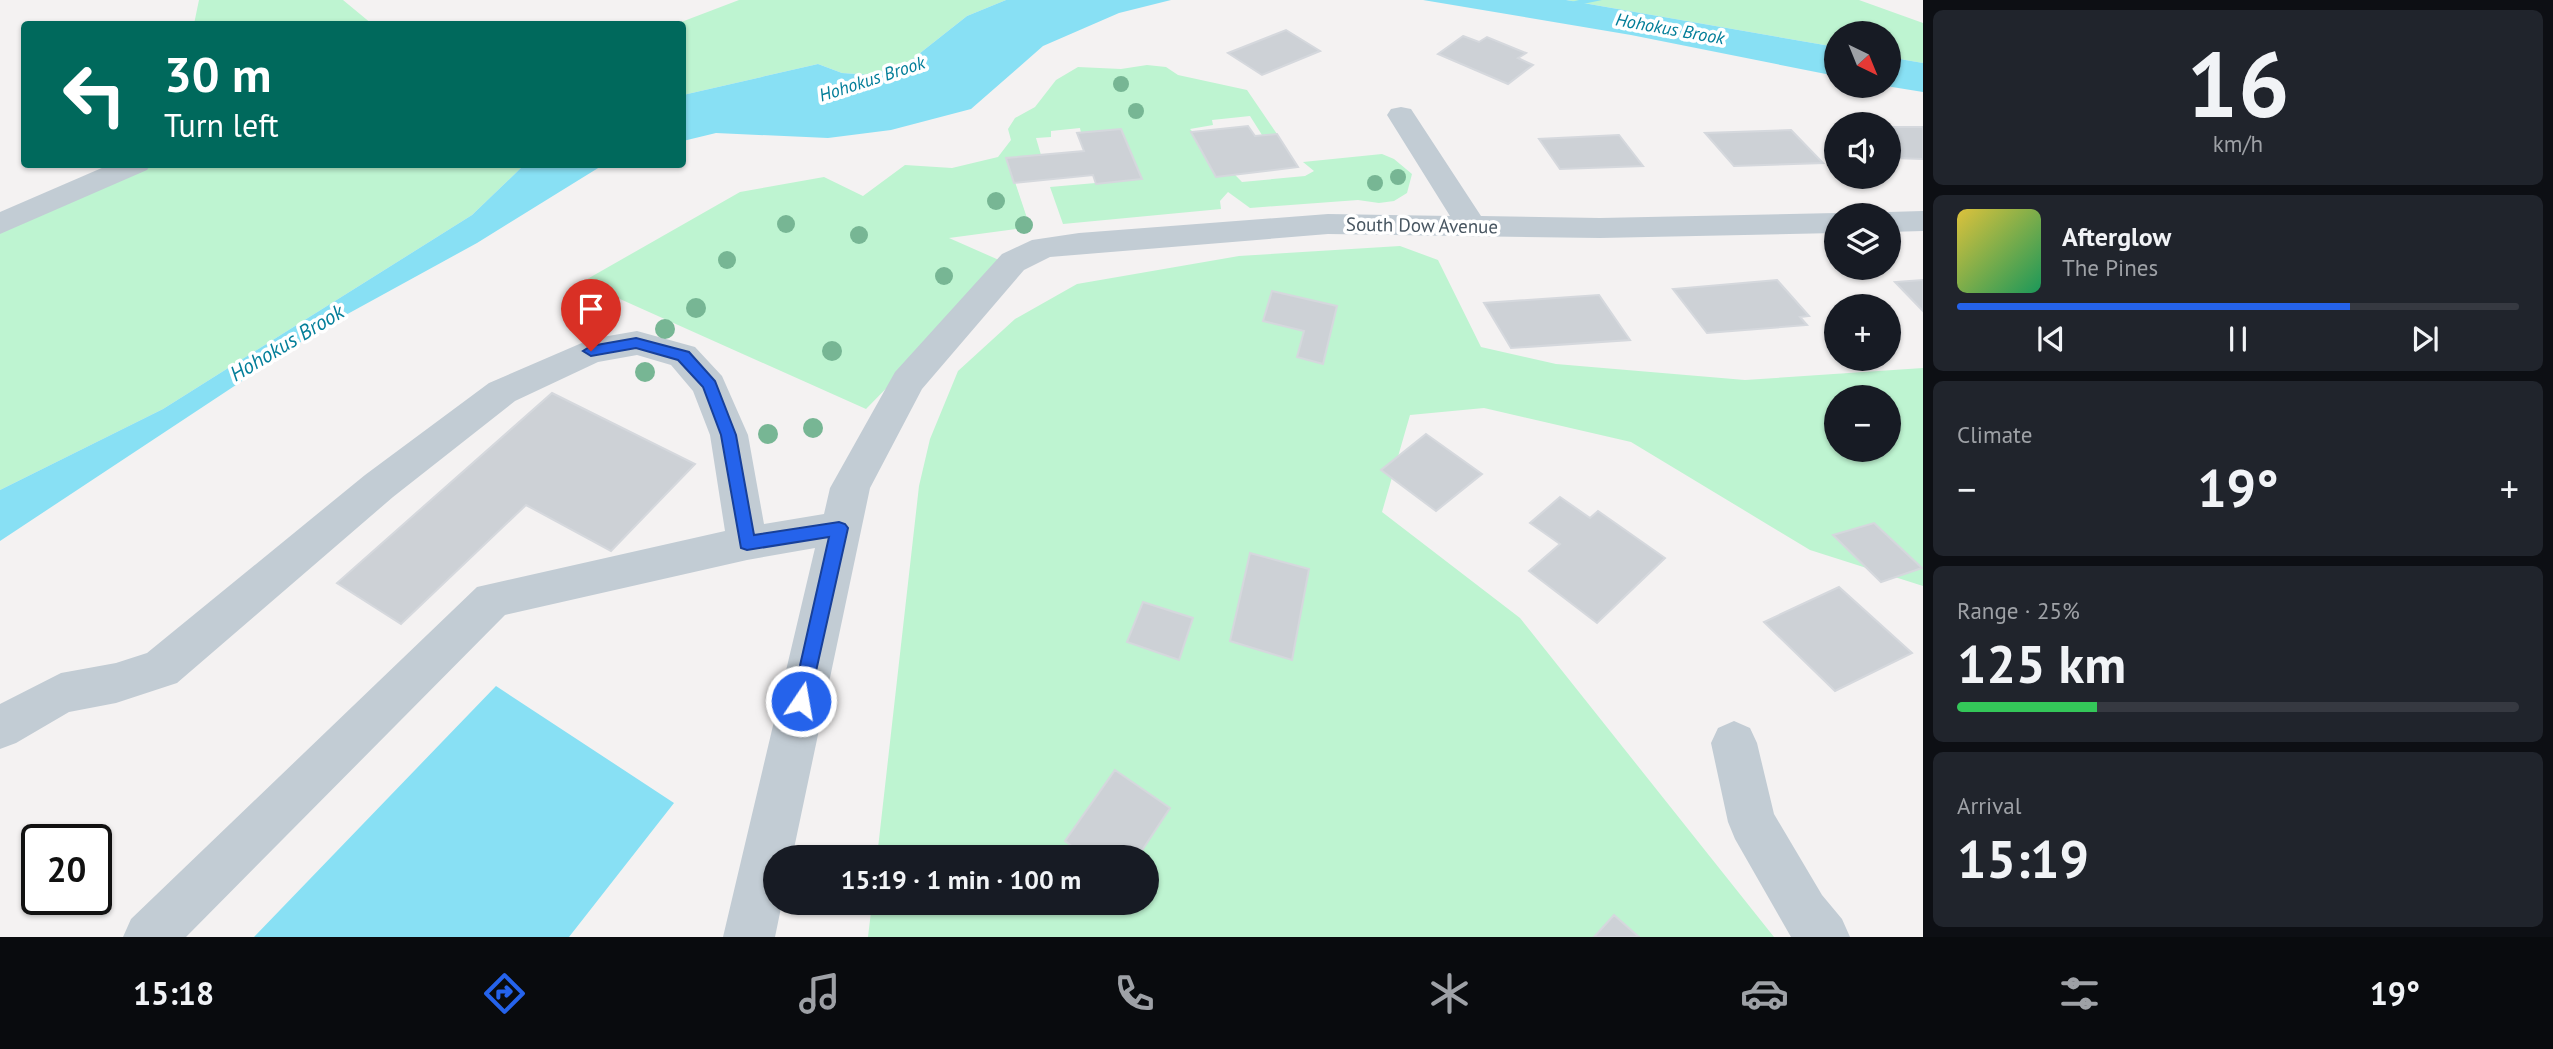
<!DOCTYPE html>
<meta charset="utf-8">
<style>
body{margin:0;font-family:"PT Sans",sans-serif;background:#20242c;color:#f1f3f6;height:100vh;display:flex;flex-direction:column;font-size:26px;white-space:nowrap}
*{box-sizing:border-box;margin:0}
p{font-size:23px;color:#9ea1a6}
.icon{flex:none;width:38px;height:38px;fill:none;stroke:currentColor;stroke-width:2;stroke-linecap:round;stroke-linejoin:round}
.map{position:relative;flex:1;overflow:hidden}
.drawer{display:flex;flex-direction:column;gap:10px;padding:10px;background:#0d0f14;width:630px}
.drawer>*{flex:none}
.hud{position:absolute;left:21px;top:21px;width:665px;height:147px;border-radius:7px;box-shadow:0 2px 5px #0004;background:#00695c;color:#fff;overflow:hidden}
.needle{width:46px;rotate:137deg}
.controls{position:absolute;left:1824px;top:21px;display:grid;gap:14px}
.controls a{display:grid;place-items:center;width:77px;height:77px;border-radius:50%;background:#171b24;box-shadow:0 2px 5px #0004;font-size:35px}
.speed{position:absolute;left:21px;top:824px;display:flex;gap:14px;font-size:35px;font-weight:700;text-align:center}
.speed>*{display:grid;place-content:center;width:91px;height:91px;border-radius:50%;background:#171b24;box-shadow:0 2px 5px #0004;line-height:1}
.speed .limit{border:4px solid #111;border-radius:10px;background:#fff;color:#111}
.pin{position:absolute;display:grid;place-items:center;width:60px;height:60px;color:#fff;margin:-72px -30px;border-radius:50% 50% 50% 0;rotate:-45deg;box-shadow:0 0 7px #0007}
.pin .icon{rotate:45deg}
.me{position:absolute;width:77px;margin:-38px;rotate:12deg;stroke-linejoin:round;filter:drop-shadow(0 0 5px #0008)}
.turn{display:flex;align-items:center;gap:24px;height:147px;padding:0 28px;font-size:32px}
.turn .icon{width:91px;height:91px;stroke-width:2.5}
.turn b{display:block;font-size:49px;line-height:60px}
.big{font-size:52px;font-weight:700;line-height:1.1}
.drawer .card{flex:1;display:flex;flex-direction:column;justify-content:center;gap:10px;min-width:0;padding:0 24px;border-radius:10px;background:#20242c}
.drawer .dial{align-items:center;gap:0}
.dial b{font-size:91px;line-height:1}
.song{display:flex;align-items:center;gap:21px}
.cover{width:84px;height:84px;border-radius:10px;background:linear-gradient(135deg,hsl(50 70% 55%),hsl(150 70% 35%))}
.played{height:7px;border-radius:4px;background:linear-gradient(90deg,#2563eb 70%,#363941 70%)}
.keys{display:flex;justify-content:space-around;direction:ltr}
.heat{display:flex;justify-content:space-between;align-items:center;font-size:38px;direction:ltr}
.charge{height:10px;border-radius:5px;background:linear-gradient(90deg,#34c759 25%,#363941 0)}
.trip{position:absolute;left:763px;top:845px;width:396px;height:70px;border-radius:35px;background:#171b24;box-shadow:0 2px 5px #0004;font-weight:700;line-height:70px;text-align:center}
.tabs{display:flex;height:112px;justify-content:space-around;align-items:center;background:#090b0e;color:#9ea1a6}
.tabs .icon{width:49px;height:49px}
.tabs .current{color:#2563eb}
.tabs b{font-size:32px;color:#f1f3f6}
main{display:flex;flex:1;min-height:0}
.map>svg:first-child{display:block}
.green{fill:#bef4d1;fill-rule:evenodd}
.water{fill:#88e0f4}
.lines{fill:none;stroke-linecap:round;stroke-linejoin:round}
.stream{fill:#88e0f4;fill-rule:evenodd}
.building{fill:#cdd1d6;stroke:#d5d8dd;stroke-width:2}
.minor{fill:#c2ccd4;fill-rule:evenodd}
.tree{fill:#77b694}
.route{fill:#2563eb;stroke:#184099;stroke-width:2}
.labels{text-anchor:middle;stroke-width:7;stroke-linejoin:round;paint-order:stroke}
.far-water-label{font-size:18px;font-style:italic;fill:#037e99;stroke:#fff}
.street-label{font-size:19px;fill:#485661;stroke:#fff}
.water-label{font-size:21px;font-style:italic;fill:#037e99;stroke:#fff}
</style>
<main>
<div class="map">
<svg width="1923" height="937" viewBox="0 0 1923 937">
<rect width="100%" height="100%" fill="#f4f2f2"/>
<path class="green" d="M199,0H343L372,24H194Z
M739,0H1006L967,16L910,61L871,75L842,73L818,64L683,95L682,24H676Z
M1566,0H1859L1923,23V63L1888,57V33H1836V47Z
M1147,65L1166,67L1178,75L1247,90L1277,134L1262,135L1250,116L1212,120L1213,125L1190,129L1242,182L1305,176L1314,171L1303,162L1382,154L1394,159L1412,174L1407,193L1394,201L1379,203L1358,200L1250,208L1228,192L1220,201L1221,209L1063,224L1050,187L1141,179L1081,133L1080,128L1051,131V137L1036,138L1041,155L1007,158L1030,227L949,238L1008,264L866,409L582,282L740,192L824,177L863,196L905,165L952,168L998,157L1011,140L1008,129L1015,118L1035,107L1056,80L1078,67L1121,69Z
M126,165H524L472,215L163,409L0,490V219Z
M1400,246L1438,260L1481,347L1556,364L1745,380L1923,368V586L1810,550L1631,442L1484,408L1410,415L1382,512L1520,618L1774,937H868L872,903H1146V858L877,857L919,486L930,439L958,371L1015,319L1077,284L1239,256ZM1836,397H1888V450H1836Z"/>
<path class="water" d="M1006,0H1171L1119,13L1043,46L971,109L891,130L828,138L716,133L683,141V95L818,64L842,73L871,75L910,61L967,16Z
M1423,0H1566L1836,47V76L1631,35Z
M1888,57L1923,63V92L1886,86H1888Z
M524,165H603L477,243L322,328L0,541V490L163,409L472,215Z
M496,686L674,803L569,937H254Z"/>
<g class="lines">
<path class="stream" d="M1579,0H1602L1564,8L1559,5Z"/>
</g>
<path class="building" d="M1286,30L1320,51L1262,75L1228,53Z
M1463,36L1479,42L1487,37L1526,53L1518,58L1533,65L1508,84L1438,54Z
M1248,126L1255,136L1277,134L1298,167L1216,177L1191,132Z
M1888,127H1923V159L1893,158L1888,152Z
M1121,129L1142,179L1096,184L1093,175L1014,183L1006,158L1084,151L1077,133Z
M1791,130L1823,163L1734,166L1705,133Z
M1619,135L1643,166L1560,169L1539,139Z
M1777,280L1809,316L1800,317L1807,325L1707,333L1673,289Z
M1923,280V311L1895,282Z
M1272,291L1337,306L1323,364L1297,357L1304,331L1263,321Z
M1599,295L1630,340L1511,348L1484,303Z
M552,393L695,464L611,551L526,505L401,624L337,583Z
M1426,434L1482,474L1436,511L1381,470Z
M1560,497L1590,518L1598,511L1665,558L1597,623L1529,571L1560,544L1530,523Z
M1874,523L1922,568L1881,582L1833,535Z
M1250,553L1309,569L1292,660L1230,641Z
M1839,587L1912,653L1835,691L1764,622Z
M1143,602L1193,618L1179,660L1127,642Z
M1115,770L1170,808L1137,858H1088L1065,841Z
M1614,915L1639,937H1594Z"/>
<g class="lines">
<path class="minor" d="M1401,107L1411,109L1481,216L1600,218L1836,213L1844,215H1836V233L1600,238L1328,234L1050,257L1024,270L922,389L870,488L792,858H775V903H782L775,937H723L815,548L747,560L505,615L186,937H123L131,919L477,587L725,531L710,435L693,391L671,365L637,355L598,362L515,401L393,497L177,683L116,703L69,712L16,743L0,749V704L61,673L116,663L147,653L365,475L489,383L591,339L637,331L695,347L722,376L748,435L764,524L824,514L830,488L895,372L1002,254L1032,240L1079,233L1328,214L1450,216L1387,115L1391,109Z
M111,164H151L147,170L0,234V212Z
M1923,211V231L1888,232V215H1877L1888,212Z
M1734,721L1750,728L1757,743L1774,814L1822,895L1842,919L1850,937H1791L1735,839L1728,822L1711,743L1718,728Z"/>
</g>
<g class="tree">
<circle cx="1121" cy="84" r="8"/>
<circle cx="1136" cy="111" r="8"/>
<circle cx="1398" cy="177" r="8"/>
<circle cx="1375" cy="183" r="8"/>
<circle cx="996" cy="201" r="9"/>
<circle cx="786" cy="224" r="9"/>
<circle cx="1024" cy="225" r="9"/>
<circle cx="859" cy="235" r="9"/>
<circle cx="727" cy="260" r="9"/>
<circle cx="944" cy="276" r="9"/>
<circle cx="696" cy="308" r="10"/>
<circle cx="665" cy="329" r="10"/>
<circle cx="832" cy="351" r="10"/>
<circle cx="645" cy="372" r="10"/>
<circle cx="813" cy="428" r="10"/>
<circle cx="768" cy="434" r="10"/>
</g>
<path class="route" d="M636,338L689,352L715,381L736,435L754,535L839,522L845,524L848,528L808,707L801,710L794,707L792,701L829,537L747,550L741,548L721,435L703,387L678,360L636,348L591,356L583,351L591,346Z"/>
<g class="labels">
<g class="far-water-label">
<text transform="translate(1670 29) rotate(10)" y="6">Hohokus Brook</text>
<text transform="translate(872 79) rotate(-18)" y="6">Hohokus Brook</text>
</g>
<g class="street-label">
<text transform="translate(1422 225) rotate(1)" y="7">South Dow Avenue</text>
</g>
<g class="water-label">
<text transform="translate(287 343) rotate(-31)" y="7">Hohokus Brook</text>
</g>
</g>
</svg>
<div class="controls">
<a><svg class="needle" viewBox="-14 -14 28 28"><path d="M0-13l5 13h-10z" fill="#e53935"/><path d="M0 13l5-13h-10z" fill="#9ea1a6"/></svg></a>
<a><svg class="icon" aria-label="sound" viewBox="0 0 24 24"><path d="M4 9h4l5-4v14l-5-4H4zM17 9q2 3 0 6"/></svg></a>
<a><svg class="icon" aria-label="layers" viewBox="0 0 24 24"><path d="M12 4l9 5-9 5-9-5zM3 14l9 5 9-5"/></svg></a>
<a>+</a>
<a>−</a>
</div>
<div class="speed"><div class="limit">20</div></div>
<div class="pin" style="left:591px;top:351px;background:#d93025"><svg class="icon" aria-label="arrive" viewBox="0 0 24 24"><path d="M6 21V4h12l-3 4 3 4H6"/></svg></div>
<svg class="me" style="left:801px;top:701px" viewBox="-20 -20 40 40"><circle r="17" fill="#2563eb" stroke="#fff" stroke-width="3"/><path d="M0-11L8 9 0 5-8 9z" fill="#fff"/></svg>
<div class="trip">15:19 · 1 min · 100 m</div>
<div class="hud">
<div class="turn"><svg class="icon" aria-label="left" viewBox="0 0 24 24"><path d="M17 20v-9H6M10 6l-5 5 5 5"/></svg><div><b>30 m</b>Turn left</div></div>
</div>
</div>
<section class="drawer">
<div class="card dial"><b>16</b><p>km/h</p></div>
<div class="card">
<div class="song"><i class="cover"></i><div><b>Afterglow</b><p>The Pines</p></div></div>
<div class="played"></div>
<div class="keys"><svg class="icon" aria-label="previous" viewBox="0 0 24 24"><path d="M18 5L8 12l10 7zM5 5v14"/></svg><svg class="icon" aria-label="pause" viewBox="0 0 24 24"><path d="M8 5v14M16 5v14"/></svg><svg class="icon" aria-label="next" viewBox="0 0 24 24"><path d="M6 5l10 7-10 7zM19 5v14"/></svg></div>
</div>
<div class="card"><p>Climate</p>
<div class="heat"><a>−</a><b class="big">19°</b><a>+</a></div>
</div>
<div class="card"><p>Range · 25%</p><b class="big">125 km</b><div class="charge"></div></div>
<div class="card"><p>Arrival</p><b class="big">15:19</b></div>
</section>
</main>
<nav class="tabs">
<b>15:18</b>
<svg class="icon current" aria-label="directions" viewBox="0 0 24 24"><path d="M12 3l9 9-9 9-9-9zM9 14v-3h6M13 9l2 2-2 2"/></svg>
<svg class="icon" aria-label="music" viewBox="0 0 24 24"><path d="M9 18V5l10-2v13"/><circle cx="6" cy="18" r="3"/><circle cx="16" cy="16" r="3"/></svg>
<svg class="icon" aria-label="phone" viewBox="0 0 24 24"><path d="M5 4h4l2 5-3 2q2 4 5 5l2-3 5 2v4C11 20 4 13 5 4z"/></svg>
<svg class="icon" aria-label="climate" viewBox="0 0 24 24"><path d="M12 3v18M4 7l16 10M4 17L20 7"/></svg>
<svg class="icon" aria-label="car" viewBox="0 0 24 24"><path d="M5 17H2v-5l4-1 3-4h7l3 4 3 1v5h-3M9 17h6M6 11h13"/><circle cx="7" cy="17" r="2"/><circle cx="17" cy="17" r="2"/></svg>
<svg class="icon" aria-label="filters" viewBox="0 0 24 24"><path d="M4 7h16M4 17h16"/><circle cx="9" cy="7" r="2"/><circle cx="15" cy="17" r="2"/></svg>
<b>19°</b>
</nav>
